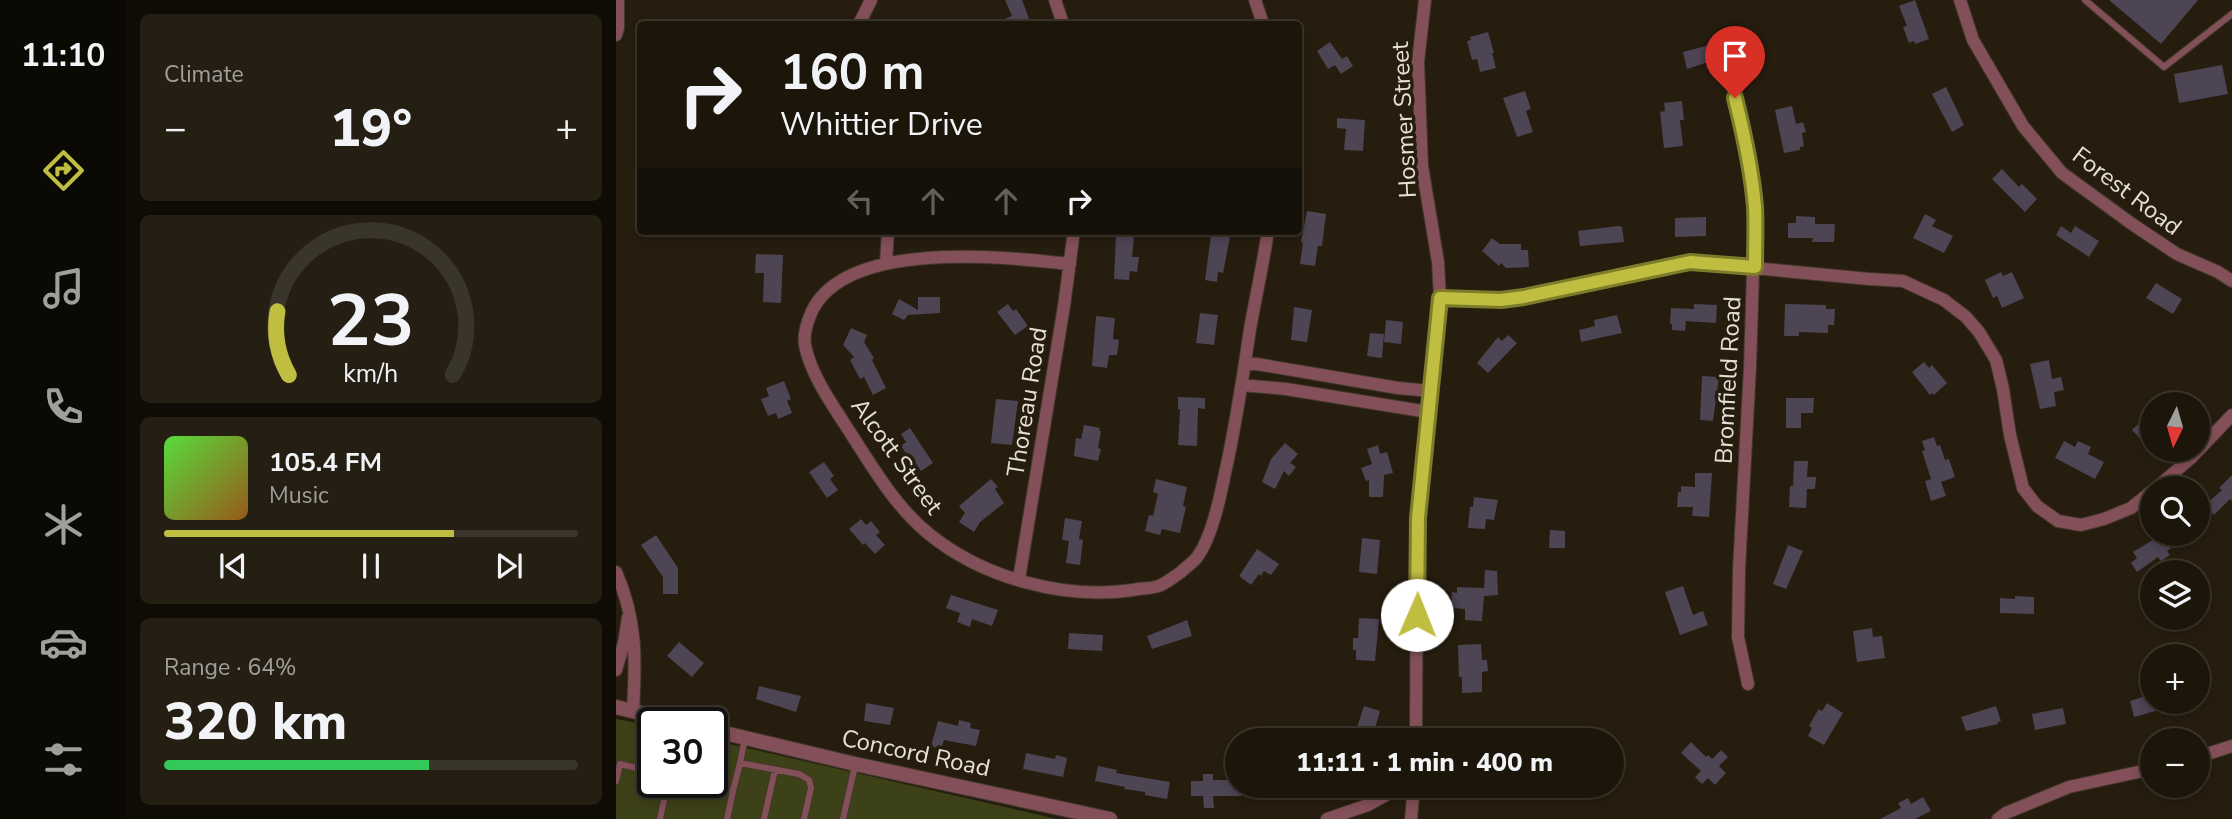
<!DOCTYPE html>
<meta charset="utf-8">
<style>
body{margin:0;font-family:"Nunito Sans",sans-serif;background:#251f13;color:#f1f3f6;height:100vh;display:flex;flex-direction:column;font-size:26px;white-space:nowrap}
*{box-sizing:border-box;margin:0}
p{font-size:23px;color:#a09f9c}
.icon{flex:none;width:38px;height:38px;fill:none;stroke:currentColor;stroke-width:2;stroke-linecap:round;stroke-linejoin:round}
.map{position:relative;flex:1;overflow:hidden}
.drawer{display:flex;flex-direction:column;gap:14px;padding:14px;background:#0f0c06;width:490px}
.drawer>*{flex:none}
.top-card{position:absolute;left:21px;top:21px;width:665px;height:214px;border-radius:7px;box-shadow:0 4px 10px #0003,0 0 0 2px #3a352b;background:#1c160a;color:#f1f3f6;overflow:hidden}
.needle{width:46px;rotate:185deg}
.controls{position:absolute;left:1524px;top:392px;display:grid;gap:14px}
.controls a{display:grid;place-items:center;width:70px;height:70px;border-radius:50%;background:#1c160a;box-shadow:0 4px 10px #0003,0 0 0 2px #3a352b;font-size:35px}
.speed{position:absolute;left:21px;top:707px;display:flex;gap:14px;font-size:35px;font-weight:700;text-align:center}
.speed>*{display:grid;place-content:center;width:91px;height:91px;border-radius:50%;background:#1c160a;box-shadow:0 4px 10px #0003,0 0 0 2px #3a352b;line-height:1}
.speed .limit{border:4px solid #111;border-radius:10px;background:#fff;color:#111}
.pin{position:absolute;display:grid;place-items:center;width:60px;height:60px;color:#fff;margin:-72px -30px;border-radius:50% 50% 50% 0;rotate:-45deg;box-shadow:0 0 7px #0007}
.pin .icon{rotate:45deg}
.me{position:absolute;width:77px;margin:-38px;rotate:1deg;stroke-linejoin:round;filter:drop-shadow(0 0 5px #0008)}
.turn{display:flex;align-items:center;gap:24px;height:147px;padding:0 28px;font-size:32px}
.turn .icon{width:91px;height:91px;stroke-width:2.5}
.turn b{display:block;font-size:49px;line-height:60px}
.lanes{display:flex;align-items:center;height:66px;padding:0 28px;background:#0003;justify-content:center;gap:35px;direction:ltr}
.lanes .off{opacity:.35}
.big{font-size:52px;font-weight:800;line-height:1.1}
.drawer .tile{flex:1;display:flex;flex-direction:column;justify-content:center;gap:10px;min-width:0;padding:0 24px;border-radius:10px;background:#251f13}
.drawer .dial{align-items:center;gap:0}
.dial svg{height:182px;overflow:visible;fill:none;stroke:#3a352b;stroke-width:7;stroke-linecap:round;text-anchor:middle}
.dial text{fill:#f1f3f6;stroke:none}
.song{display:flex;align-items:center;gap:21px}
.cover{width:84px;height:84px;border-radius:10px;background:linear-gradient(135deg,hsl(110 70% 55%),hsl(30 70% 35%))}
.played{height:7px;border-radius:4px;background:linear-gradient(90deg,#c0be40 70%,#3a352b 70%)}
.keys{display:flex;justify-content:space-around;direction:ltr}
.heat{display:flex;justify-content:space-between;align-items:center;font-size:38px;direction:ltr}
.charge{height:10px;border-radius:5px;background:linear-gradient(90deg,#34c759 64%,#3a352b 0)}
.trip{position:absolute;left:609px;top:728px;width:399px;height:70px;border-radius:35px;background:#1c160a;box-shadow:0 4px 10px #0003,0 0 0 2px #3a352b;font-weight:800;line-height:70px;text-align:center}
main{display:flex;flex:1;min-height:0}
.dock{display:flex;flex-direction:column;width:126px;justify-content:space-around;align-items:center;background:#0b0904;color:#a09f9c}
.dock .icon{width:49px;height:49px}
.dock .active{color:#c0be40}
.dock b{font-size:32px;color:#f1f3f6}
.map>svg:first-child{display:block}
.green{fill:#3d4118}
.building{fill:#4d4454}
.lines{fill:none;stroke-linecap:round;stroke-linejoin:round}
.service-casing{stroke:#41382a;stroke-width:8}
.minor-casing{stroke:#41382a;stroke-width:14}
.tertiary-casing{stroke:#41382a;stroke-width:16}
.service{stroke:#834f58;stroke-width:6}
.minor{stroke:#834f58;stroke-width:12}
.tertiary{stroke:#834f58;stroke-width:14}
.route-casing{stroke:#7d7c2a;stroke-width:18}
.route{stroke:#c0be40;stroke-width:12}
.labels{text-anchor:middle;stroke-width:7;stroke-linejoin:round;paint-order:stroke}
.street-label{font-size:24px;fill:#e6e0d6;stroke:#261d0e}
</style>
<main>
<nav class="dock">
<b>11:10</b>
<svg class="icon active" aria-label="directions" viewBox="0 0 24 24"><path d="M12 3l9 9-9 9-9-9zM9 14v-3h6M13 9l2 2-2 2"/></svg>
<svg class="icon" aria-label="music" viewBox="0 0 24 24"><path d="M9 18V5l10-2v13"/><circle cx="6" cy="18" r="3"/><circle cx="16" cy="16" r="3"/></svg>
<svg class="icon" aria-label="phone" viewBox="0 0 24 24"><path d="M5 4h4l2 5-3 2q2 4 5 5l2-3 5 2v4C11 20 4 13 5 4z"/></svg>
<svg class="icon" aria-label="climate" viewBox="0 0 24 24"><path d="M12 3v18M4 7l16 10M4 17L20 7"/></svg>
<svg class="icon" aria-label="car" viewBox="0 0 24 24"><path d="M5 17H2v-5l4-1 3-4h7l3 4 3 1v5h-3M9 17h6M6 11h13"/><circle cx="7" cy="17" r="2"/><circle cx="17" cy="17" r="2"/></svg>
<svg class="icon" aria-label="filters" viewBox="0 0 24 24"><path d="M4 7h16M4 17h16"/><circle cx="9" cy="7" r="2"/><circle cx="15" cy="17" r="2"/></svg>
</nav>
<section class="drawer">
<div class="tile"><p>Climate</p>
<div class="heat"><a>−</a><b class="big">19°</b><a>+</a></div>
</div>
<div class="tile dial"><svg viewBox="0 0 100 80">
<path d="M14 69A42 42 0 1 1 86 69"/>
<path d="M14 69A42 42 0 0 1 9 41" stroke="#c0be40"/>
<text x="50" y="56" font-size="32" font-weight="700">23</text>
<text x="50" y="72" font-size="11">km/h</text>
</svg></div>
<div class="tile">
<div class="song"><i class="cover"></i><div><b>105.4 FM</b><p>Music</p></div></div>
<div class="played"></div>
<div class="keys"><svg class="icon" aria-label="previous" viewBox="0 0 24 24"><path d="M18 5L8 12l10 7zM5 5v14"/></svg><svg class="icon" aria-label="pause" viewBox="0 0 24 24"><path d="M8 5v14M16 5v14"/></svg><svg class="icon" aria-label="next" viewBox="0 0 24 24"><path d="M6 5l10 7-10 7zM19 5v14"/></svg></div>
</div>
<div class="tile"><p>Range · 64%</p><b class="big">320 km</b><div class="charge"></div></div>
</section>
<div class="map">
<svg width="1616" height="819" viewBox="0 0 1616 819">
<rect width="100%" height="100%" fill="#261d0e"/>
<path class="green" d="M0,719L37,726V782H96V740L441,819H0Z"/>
<path class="building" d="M389,0H406L415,24H376L396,16Z
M1299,0L1313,39L1299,44L1298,41L1293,43L1287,27L1291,26L1283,6Z
M1493,0H1582L1545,44Z
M872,32L878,53H876L880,68L864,72L861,59L856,60L851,41L855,40L854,37Z
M1109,41L1113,55L1071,69L1067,52Z
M714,42L726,59L731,56L737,66L725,74L719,65L712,69L701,51Z
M1606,65L1612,94L1563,103L1558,74Z
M1330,87L1348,125L1336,132L1316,94Z
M909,91L915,109L910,111L917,132L901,137L887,98Z
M1066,101L1068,120H1064L1067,146L1048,148L1044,112L1049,111L1048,103Z
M1176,106L1180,124L1187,122L1190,132L1186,133L1188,146L1184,147V150L1168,153L1159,110Z
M721,118L749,120L747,151L728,150L730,129L721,128Z
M1386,169L1403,187L1406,184L1421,199L1409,212L1376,179Z
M691,211L710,214L706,246H702L699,266L684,264L687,243L685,242Z
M1309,214L1320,220L1316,226L1337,236L1328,253L1297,238Z
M1180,216L1199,217V224H1219L1218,242H1196L1197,238H1172V223H1180Z
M1090,217V236L1059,237V218Z
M1002,226L1006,227L1008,242L964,246L962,231Z
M1445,226L1455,233L1459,226L1483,241L1473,257L1440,235Z
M500,234L518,236L516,257H523L521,272L514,271L513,280L498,279Z
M595,235L614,237L607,273L602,272L601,282L589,280Z
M876,238L884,244H905V250H912L913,267L890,268L885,263L883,266L866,251Z
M140,254L167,255L165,303L147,302L148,273H139Z
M1385,272L1387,276L1396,272L1408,298L1386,308L1381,296L1377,298L1369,280Z
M1540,283L1566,299L1557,314L1530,298Z
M302,297H324V313L292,315L288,320L276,314L283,299L302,310Z
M392,304L397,311L400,309L412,326L399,335L381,312Z
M1078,304L1101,305L1100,323L1070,321L1069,331L1056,330V324H1054L1055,308L1078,309Z
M1169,304L1210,305V309H1219L1218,325H1212V333L1183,332V336H1168Z
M678,307L696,310L691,342L675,340Z
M584,313L602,315L598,345L580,343Z
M1001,315L1006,333L965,342L963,330L979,326L978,320Z
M480,316L499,318L497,339L503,340L501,355H493L491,368L476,366Z
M770,320L787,322L785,344L768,342Z
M235,328L251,335L248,342L258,358L256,360L270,388L257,395L248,377L244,379L234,360L238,357L227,345Z
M754,333L768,334L766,358L751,356Z
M892,335L901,343L872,373L861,363L882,337L886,341Z
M1433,360L1436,379L1445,377L1448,390L1438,392L1440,406L1424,409L1414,364Z
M1308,362L1313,368L1316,365L1331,383L1318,395L1316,393L1314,395L1296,372Z
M1086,376L1103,377L1097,421L1084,420Z
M168,381L175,399L171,401L176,413L162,419L160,413L152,416L145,399L153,396L150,388Z
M562,397L589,398V409L582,408L581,446L562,445L564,409H562Z
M1170,398H1198L1197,413H1185V428H1170Z
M380,399L402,401L396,445L375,443Z
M1536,411V436L1529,443L1516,430Z
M468,425L484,428L483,431H485L482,448L485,449L482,461L458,456L460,438L465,439Z
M294,428L317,463L305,471L297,459L295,460L285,446L290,442L285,434Z
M1318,437L1321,446L1324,445L1329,460L1333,459L1339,477L1325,482L1330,496L1315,501L1309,481L1315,479L1306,451L1309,450L1306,441Z
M1448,441L1459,447L1462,441L1475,447L1472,454L1488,462L1479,479L1439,458Z
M669,443L682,454L674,463L680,467L673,476L668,471L659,489L646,482L655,459Z
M762,445L764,454L771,452L777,473L768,475L767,497H753V480L750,481L745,468L756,464L751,449Z
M1178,461H1192L1191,477H1200L1199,489H1191L1190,508L1173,507L1174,486H1177Z
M208,462L218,476L214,479L222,490L211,498L193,472Z
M1079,473H1096L1093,517L1076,516L1077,507H1061L1062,492H1065V486L1079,487Z
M1616,475V501L1614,499L1598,515L1589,505L1606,490L1603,488Z
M375,479L382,487L379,489L388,503L364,522L358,532L343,522L349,513L343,506Z
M540,479L571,487L567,506L570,507L564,533L546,529L544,535L529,531L533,515L537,516L542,494L537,492Z
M858,497L882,500L878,520L870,519L869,529L852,528L854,507H857Z
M449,518L466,521L463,539L467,540L464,565L450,563L453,541L446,540Z
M245,519L250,525L255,521L264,532L260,535L269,545L259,554L249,543L247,545L233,529Z
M934,530L949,531V548H933Z
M40,535L62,568V594H47V577L25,545Z
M1545,535L1555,548L1551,551L1554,555L1545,561L1542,557L1521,572L1515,563L1521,558L1517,552Z
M746,538L764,540L761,574L743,572Z
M1172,545L1187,551L1170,589L1157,584Z
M641,549L663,564L655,575L648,571L645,576L643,574L635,585L623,576Z
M869,570L881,571L882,595L868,596L866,621L849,620V609L835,608L836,592L841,593V587L868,588Z
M1067,586L1077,615L1087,611L1092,625L1064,635L1049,592Z
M335,595L382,610L376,626L356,619L354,627L341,622L344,613L330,608Z
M1399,596L1418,597V614L1384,613V598L1399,599Z
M743,618L763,619L759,661L740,660V650H737V638H742Z
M571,620L576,636L536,649L531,636Z
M1256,628L1257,637L1266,636L1269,658L1241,662L1237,631Z
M453,633L487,635L486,651L452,649Z
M63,642L88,663L76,677L51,656Z
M865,644L866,660H871L872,671L866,672V692L846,693V677H843L842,645Z
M143,686L185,696L180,712L140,699Z
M1536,694V702H1560L1561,705L1518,717L1514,701Z
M250,703L278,708L274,725L248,721Z
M1211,703L1227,713L1208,745L1192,736L1196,728L1193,726L1199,715L1203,709L1206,711Z
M748,706L764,711L757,735L751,733L748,740H737Z
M1380,706L1385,721L1382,722V724L1350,731L1345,717Z
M1447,708L1450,724L1419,730L1416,714Z
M343,720L355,723L354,728L364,730L360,746L328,740L325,749L315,746L322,721L342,726Z
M1075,742L1090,757L1092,755L1096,759L1105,750L1112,757L1103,766L1110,773L1099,785L1092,778L1086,784L1079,777L1085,771L1065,753Z
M410,753L439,759L440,755L451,758L447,777L407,769Z
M482,766L501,770L500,773L554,782L551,799L529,795V792L508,789L509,787L479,781Z
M587,774H597V780H621V786H626V796H597L598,808H588L587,796H575V781H587Z
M1307,797L1315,811L1299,819H1264L1285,808L1282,803L1292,798L1295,804Z"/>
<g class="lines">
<g class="service-casing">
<path id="service" d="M1469,0L1548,67L1616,14
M124,763L129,738
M0,781L4,764L37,772
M79,782L117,791L111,819
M117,791L124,763L183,774L193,780L195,788L188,819
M44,819L52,782
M148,819L159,770
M227,819L239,766"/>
</g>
<g class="minor-casing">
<path id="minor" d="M439,0L447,24
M639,0L647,24
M1344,0L1357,40L1407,126L1446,173L1516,224L1561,254L1602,272L1616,281
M243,24L255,0
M0,35L2,28V0
M1115,79L1128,137L1139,209L1134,367L1123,570L1122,637L1132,684
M270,263L272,231
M454,264C389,257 231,239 196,311C192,321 187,333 189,345C194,372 213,400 228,423C253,461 277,505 313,534C367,578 448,600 517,590C526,588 537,589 545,585C552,582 559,576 565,572C570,567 578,562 582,556C596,536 604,498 609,473C620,425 627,377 634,329C640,296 647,264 652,231
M824,298L885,300L909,297L1074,262L1253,279L1287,281L1328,300L1350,317L1363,332L1380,360L1387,389L1394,435L1407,488L1421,506L1442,521L1465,525L1488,519L1515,508L1536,491
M629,362L782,388L815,391
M626,385L670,389L812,412
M1540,488L1575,458L1616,415
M0,572C21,620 20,659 17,710
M403,579L448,306L458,231
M0,670L8,643L12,617
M800,740L801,518L824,298L822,262L806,166L802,62L809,0
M1582,757L1616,746
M711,819L752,805L786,786
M795,819L798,786
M1382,819L1390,813L1453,787L1536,769"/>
</g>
<g class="tertiary-casing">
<path id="tertiary" d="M0,707L66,723
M96,730L239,764L494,819"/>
</g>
<use href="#service" class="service"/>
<use href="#minor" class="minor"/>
<use href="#tertiary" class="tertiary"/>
</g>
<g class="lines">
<g class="route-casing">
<path id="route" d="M801,615L802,518L824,298L885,300L908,297L1074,262L1139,267C1139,247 1140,226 1139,207C1136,170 1128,134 1119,98"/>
</g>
<use href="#route" class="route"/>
</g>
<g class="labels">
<g class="street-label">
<text transform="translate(788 120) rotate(-93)" y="8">Hosmer Street</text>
<text transform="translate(1511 191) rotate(37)" y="8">Forest Road</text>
<text transform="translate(1112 380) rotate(-87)" y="8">Bromfield Road</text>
<text transform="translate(411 402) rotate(-81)" y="8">Thoreau Road</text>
<text transform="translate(281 456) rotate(54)" y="8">Alcott Street</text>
<text transform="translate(300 753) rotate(12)" y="8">Concord Road</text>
</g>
</g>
</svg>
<div class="controls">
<a><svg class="needle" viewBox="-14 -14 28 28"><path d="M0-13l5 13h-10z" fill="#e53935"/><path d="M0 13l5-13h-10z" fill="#a09f9c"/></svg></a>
<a><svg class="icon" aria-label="search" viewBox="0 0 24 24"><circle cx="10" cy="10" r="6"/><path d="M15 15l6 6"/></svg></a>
<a><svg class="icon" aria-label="layers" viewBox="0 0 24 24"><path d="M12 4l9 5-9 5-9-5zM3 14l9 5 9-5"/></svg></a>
<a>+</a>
<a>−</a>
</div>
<div class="speed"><div class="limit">30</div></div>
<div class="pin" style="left:1119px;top:98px;background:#d93025"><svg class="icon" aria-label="arrive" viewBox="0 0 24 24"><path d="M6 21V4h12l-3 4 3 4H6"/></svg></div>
<svg class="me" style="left:801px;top:615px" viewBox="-20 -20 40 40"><circle r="19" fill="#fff"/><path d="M0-13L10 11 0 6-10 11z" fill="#c0be40"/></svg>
<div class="trip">11:11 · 1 min · 400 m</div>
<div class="top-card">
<div class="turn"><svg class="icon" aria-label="right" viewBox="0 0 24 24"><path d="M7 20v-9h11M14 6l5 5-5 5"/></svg><div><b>160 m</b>Whittier Drive</div></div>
<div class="lanes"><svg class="icon off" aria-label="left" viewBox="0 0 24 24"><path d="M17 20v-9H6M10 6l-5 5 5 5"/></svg><svg class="icon off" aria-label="ahead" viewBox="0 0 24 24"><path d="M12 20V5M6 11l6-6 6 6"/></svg><svg class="icon off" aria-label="ahead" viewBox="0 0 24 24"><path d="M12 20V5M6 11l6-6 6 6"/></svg><svg class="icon" aria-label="right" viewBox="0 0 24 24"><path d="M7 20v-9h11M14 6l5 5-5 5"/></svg></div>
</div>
</div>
</main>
